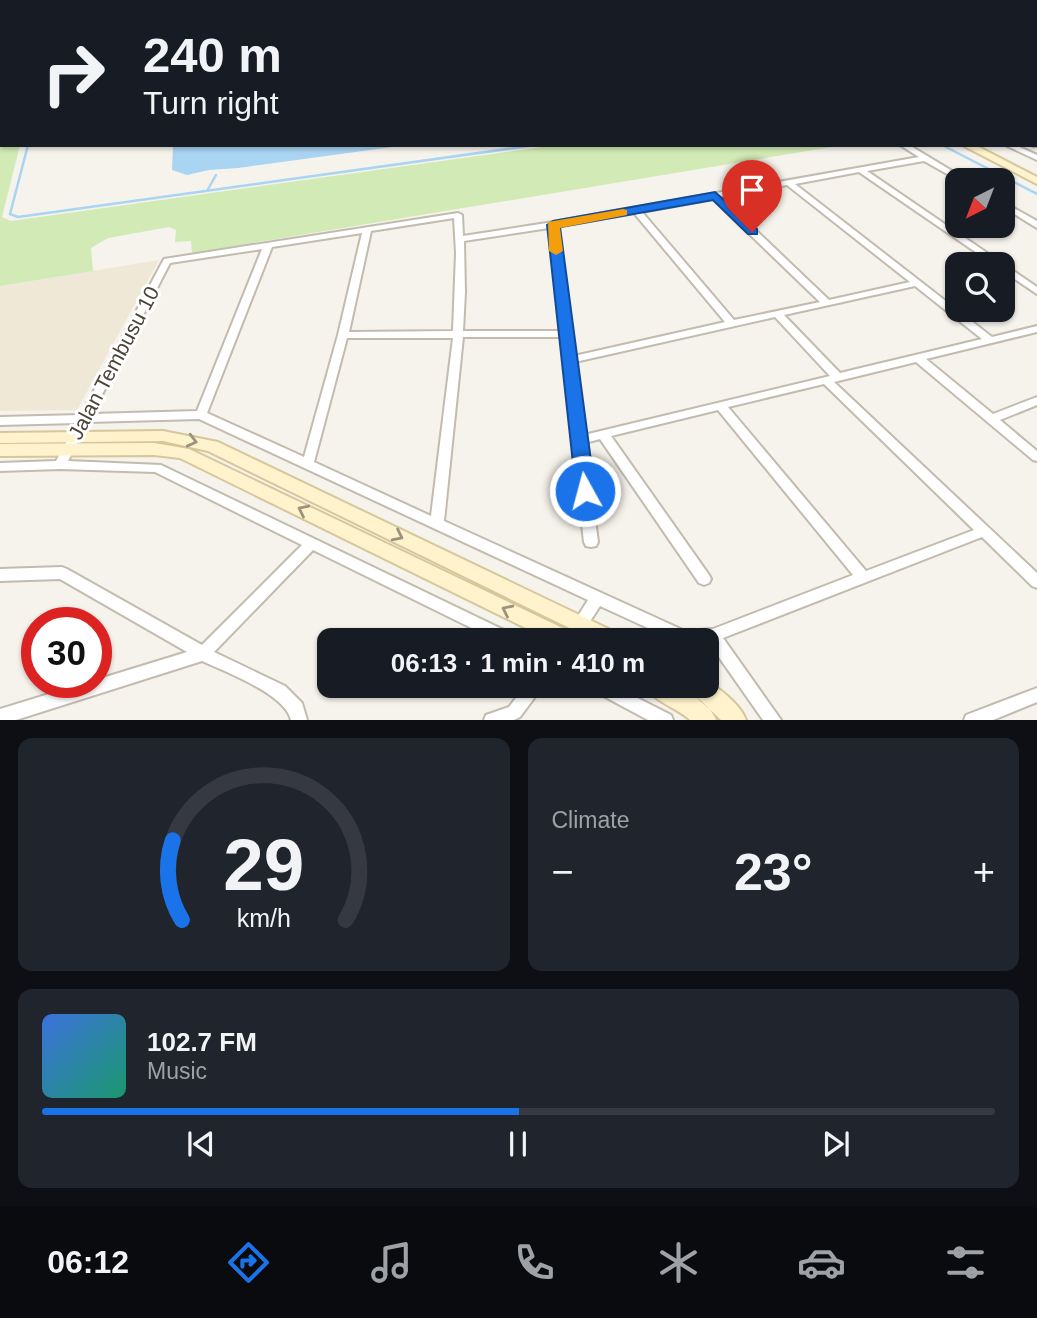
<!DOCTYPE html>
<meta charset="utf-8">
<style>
body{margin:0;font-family:Helvetica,sans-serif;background:#20242c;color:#f1f3f6;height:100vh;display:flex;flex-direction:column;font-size:26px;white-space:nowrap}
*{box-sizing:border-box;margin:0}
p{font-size:23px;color:#9ea1a6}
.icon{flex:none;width:38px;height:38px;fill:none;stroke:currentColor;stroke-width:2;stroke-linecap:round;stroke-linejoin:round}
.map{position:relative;height:720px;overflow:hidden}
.sheet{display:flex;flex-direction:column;gap:18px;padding:18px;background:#0d0f14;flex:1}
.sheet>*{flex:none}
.guide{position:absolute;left:0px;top:0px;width:1038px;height:147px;box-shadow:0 2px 5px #0004;background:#171b24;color:#f1f3f6;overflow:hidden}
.needle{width:46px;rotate:222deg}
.fabs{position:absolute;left:945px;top:168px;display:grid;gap:14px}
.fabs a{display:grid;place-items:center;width:70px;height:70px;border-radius:14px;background:#171b24;box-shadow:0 2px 5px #0004;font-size:35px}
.speed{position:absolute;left:21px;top:607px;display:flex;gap:14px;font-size:35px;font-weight:700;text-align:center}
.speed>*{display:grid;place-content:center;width:91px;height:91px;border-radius:50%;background:#171b24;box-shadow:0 2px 5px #0004;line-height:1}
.speed .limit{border:10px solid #d22;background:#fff;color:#111}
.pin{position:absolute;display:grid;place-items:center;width:60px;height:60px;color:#fff;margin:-72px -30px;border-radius:50% 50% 50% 0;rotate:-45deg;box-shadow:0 0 7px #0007}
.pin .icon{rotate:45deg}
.me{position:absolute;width:77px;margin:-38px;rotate:353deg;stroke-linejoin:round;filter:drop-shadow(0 0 5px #0008)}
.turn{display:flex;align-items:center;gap:24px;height:147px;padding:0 28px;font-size:32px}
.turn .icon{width:91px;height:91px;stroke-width:2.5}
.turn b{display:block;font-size:49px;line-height:60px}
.big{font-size:52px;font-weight:700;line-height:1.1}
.sheet .widget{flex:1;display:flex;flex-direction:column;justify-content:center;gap:10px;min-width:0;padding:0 24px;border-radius:14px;background:#20242c}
.sheet .dial{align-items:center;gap:0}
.dial svg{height:182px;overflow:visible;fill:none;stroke:#363941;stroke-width:7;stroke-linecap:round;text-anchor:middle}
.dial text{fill:#f1f3f6;stroke:none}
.song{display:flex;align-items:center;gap:21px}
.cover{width:84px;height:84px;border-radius:10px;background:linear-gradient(135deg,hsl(220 70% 55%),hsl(160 70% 35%))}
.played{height:7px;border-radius:4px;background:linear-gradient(90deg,#1a73e8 50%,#363941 50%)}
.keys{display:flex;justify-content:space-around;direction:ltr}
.heat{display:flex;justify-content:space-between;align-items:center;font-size:38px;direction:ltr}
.sheet .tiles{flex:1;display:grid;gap:18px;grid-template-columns:1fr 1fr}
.widget:last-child{grid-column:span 2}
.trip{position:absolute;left:317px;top:628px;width:402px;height:70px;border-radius:14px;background:#171b24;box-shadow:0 2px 5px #0004;font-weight:700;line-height:70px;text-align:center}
.tabs{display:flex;height:112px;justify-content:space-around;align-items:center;background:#090b0e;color:#9ea1a6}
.tabs .icon{width:49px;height:49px}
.tabs .on{color:#1a73e8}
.tabs b{font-size:32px;color:#f1f3f6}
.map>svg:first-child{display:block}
.education{fill:#efe8d6}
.green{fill:#d2eab5}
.water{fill:#a9d4f2}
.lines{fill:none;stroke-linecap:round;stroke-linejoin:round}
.stream-far1{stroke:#a9d4f2;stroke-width:2}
.stream{stroke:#a9d4f2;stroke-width:2.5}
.taxiway{fill:#c8c6c3;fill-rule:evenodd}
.runway{fill:#c8c6c3;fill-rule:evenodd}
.street-casing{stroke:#c2bbae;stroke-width:4}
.secondary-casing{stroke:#d6c79b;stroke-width:4}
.street{fill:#fff;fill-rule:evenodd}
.secondary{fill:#fff3cd;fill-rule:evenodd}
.oneway{stroke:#9c937c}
.route{fill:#1a73e8;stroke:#114b97;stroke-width:2}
.slow{fill:#f59e0b}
.labels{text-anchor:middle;stroke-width:6;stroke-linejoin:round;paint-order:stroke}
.street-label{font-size:21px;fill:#4b4439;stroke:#fff}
</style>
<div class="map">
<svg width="1037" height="720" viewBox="0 0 1037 720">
<rect width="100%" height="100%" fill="#f6f3ec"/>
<path class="education" d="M159,260L77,410L0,411V286Z"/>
<path class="green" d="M0,122L2,145H20L2,217L11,221L556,145H844L192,253L191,241L175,242L176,230L169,227L108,238L91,248L93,271L0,286Z"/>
<path class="water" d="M173,145H407L238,168L209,170L187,175L172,170Z"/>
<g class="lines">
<path class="stream-far1" d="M254,2L274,0"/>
<path class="stream" d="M28,145L10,214L18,217L536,145
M942,145L1037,194
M207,191L216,175"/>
<path class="taxiway" d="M99,0H115V2H99Z"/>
<path class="runway" d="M0,42H2V70H0Z"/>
<g class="street-casing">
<path id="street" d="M720,0H725L727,2H721Z
M791,0H796L798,2H792Z
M1036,73H1037V77H1036Z
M1036,99H1037V103H1036Z
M1036,141L1037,146H1033L1036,145Z
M900,145H909L967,180H958L924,161L867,171L1037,287V294L1003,271V264H993L859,172L795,184L992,337L1037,326V332L926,359L993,414L1037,397V405L1000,420L1037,451V461L1033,460L916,362L834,382L1037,573V588L1032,586L982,537L723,638L781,720H763L707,640H674L600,606L578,640H563L588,600L199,419L88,422L68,461L161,465L514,635L516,640H496L313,550L214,652L285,686L302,703L307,720H291C285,694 226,672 202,661L16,720H0V709L88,682H96V680L187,652L60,579L0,581V569L62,567L67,569L202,645L302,545L155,472L60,469L0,471V463L56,461L77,423L0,425V417L81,415L164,259L458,213L462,215L463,236L553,222L919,157ZM787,185L910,282L829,300L721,197ZM713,199L820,302L734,320L642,212ZM634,213L725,322L574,356L557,227ZM454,218L456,253L453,331L349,332L371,231ZM549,228L561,331H463L465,292L464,241ZM362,233L338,335L304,457L207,413L272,247ZM262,249L197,411L92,414L170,263ZM915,286L982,339L840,373L784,315ZM775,317L830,376L584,435L575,362ZM463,337H561L584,542L586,546L591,547L596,546L598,542L585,443L600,439L699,583L704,585L709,583L711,579L709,575L611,436L718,410L853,575L713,629L685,631L444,521ZM347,338H453L431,516L314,462ZM824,384L974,530L866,571L728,407Z
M1005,145H1015L1037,155V160Z
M1003,202L1037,221V228L1003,207Z
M525,686H543L520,717L514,720H484L486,715L509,707Z
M591,686H614L671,715L673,720H648L594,691Z
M1037,688V702L993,720H964L966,715Z"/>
</g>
<g class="secondary-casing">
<path id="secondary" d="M681,0H689L691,2H682Z
M1036,88H1037V94H1036Z
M962,145H975L1037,177V184Z
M163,431L218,442L619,634L622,640H594L208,451L163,441L0,443V433Z
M154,443L189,449L575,634L578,640H550L180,458L154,455L0,456V444Z
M707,681C721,690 740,704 746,720H721C713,711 690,694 687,686H707Z
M646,686C655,686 667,684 676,686C690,690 711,706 716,720H690C678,708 652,701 646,686Z"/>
</g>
<use href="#street" class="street"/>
<use href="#secondary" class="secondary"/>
</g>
<defs><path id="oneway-chevron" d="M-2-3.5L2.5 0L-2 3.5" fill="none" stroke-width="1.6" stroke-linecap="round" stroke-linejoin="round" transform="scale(1.75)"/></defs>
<g class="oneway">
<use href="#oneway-chevron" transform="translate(192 441) rotate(14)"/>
<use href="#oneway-chevron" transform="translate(303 510) rotate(-154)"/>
<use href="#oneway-chevron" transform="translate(398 536) rotate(26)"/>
<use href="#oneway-chevron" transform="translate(507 610) rotate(-154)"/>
</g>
<path class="route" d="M715,192L757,229V234H748L713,200L560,227L595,491L592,496H578L576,491L547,225L553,221Z"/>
<path class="slow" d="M623,209L627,210V215L560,228L563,251L556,255L549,251L548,222Z"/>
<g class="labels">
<g class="street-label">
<text transform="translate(114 363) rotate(-62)" y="7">Jalan Tembusu 10</text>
</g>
</g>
</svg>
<div class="fabs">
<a><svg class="needle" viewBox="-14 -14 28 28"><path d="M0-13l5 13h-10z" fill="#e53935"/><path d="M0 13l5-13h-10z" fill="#9ea1a6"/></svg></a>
<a><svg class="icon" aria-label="search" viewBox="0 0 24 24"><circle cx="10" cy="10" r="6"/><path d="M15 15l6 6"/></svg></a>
</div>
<div class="speed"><div class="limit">30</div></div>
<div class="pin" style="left:752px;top:232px;background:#d93025"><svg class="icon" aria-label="arrive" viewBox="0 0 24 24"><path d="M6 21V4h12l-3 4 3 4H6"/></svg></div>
<svg class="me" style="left:585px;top:491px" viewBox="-20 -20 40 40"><circle r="17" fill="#1a73e8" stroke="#fff" stroke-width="3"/><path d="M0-11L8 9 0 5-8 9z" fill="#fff"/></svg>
<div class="trip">06:13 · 1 min · 410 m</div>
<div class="guide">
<div class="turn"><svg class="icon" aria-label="right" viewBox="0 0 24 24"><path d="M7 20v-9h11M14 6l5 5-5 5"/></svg><div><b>240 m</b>Turn right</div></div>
</div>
</div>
<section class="sheet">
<div class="tiles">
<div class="widget dial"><svg viewBox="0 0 100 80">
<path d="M14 69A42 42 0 1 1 86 69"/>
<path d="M14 69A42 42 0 0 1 10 34" stroke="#1a73e8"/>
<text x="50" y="56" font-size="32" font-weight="700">29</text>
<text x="50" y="72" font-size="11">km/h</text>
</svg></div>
<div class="widget"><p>Climate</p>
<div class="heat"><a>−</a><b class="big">23°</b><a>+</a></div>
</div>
<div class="widget">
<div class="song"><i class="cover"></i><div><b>102.7 FM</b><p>Music</p></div></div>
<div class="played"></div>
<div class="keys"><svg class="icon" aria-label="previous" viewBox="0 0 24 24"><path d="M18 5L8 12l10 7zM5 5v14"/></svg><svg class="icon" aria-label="pause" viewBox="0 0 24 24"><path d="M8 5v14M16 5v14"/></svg><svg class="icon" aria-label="next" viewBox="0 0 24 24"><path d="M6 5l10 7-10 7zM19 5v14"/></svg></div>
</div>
</div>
</section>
<nav class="tabs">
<b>06:12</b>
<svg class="icon on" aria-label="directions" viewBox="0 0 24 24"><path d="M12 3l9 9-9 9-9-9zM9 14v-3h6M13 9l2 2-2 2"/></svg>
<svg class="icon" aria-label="music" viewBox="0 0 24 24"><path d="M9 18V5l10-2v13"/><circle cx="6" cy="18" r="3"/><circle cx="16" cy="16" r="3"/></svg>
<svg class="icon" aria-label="phone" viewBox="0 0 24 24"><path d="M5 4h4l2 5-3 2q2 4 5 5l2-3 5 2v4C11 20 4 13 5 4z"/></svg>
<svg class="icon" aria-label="climate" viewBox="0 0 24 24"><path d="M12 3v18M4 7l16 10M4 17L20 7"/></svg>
<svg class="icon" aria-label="car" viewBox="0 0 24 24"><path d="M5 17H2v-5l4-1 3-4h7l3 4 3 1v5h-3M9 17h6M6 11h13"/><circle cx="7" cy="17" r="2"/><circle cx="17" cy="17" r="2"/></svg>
<svg class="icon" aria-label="filters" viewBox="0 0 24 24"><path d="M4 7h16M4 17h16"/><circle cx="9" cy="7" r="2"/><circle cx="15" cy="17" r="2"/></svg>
</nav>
